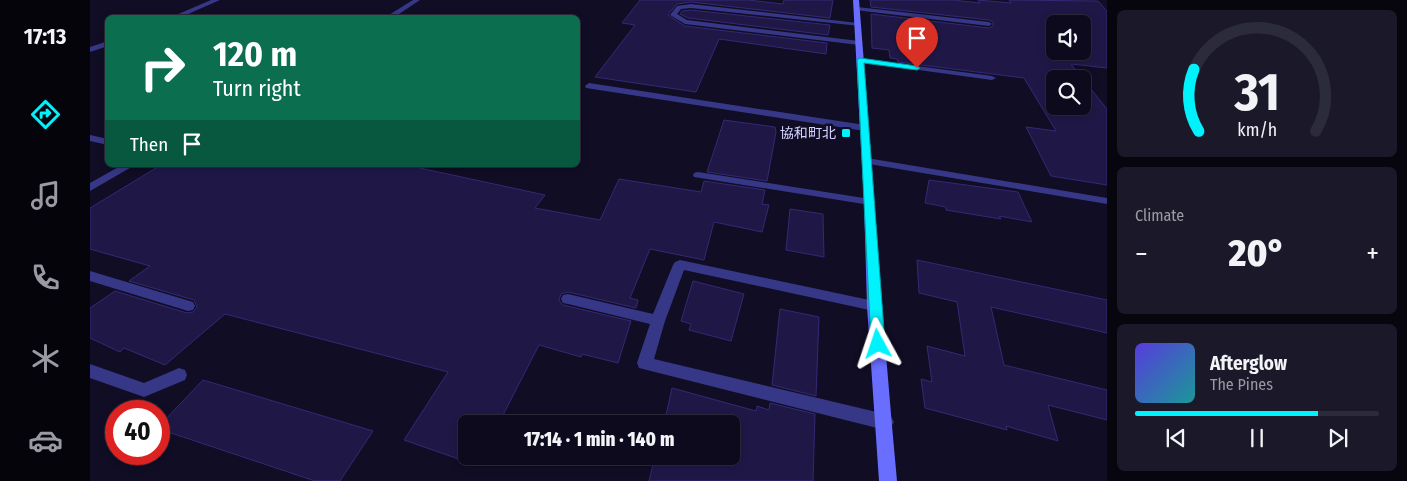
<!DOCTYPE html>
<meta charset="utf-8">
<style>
body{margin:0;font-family:"Fira Sans Condensed","Noto Sans JP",sans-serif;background:#1a1829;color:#f1f3f6;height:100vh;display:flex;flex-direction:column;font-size:19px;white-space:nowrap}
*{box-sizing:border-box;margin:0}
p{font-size:16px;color:#9a9aa3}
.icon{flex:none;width:28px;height:28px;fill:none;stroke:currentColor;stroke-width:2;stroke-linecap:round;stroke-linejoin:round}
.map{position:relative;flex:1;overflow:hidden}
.side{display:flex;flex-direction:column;gap:10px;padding:10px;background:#07060f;width:300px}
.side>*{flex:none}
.hud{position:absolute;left:15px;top:15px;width:475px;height:152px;border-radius:8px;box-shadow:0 2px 8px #0003,0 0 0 1px #2c2b3b;background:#0b6e4f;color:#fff;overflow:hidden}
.tools{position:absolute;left:956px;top:15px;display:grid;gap:10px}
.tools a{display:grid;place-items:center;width:45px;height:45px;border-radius:8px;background:#0c0a1c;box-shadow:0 2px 8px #0003,0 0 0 1px #2c2b3b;font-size:25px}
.speed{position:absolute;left:15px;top:400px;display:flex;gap:10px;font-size:25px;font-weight:700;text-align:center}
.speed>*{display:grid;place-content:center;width:65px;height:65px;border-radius:50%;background:#0c0a1c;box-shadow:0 2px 8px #0003,0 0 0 1px #2c2b3b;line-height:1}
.speed .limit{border:8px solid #d22;background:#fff;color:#111}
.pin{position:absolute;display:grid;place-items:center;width:42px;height:42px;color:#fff;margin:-51px -21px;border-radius:50% 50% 50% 0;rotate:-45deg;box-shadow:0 0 5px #0007}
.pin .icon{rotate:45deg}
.me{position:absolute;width:55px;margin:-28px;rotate:355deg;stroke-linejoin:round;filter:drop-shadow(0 0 4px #0008)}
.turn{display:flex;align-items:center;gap:18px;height:105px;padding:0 25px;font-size:22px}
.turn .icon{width:65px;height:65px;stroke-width:2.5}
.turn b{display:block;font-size:35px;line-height:42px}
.then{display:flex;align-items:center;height:48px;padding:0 25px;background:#0003;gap:10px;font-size:19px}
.big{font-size:38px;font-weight:800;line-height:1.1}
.side .tile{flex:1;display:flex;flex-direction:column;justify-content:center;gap:8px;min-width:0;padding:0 18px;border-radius:8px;background:#1a1829}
.side .dial{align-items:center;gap:0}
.dial svg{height:130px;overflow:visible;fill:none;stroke:#2c2b3b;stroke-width:7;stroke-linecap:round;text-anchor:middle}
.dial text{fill:#f1f3f6;stroke:none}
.song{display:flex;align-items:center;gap:15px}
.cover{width:60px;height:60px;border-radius:8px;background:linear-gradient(135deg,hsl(250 70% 55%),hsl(180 70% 35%))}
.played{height:5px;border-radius:2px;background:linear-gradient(90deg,#00f2fd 75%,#2c2b3b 75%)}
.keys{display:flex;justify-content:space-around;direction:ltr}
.heat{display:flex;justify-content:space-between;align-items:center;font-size:28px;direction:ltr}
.trip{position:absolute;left:368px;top:415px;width:282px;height:50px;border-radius:8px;background:#0c0a1c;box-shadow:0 2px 8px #0003,0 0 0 1px #2c2b3b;font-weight:800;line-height:50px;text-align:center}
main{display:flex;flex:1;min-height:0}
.dock{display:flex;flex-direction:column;width:90px;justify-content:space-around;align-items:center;background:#05040b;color:#9a9aa3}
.dock .icon{width:35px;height:35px}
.dock .current{color:#00f2fd}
.dock b{font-size:22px;color:#f1f3f6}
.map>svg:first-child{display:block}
.building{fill:#1f1847;stroke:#342975;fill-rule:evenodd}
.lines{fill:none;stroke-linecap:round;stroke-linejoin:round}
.street{fill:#363887;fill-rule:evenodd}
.secondary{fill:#696eff;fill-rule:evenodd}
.route{fill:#00f2fd;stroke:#009da4}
.poi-dot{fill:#00f2fd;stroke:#100d25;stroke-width:2}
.labels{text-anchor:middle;stroke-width:5;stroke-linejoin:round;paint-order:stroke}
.far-poi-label{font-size:14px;fill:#d4d2ff;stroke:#100d25;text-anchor:end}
</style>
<main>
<nav class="dock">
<b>17:13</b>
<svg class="icon current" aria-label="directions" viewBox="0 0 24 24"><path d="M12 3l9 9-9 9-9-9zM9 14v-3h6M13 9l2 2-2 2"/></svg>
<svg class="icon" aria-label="music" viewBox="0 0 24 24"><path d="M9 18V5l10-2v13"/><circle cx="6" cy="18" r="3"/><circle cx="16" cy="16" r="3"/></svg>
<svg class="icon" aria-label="phone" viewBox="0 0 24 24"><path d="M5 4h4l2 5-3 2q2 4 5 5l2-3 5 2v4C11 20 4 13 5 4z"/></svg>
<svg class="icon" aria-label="climate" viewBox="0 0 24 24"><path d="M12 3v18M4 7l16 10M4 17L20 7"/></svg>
<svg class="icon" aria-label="car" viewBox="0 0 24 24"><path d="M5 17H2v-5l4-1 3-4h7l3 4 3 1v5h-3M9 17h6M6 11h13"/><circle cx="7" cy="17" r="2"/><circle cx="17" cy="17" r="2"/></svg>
</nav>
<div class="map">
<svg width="1017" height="481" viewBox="0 0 1017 481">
<rect width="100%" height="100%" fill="#100d25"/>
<path class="building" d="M550,0H658L693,4L694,0H743L740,18L601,2L587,4L578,15L595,26L737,43L736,54L629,39L606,92L505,77L545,25L532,23Z
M780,0H863L890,3L888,0L921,3L919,0L1008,1L1017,11V68L981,64L1017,109V185L961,176L936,127L966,131L934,78L808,62L807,59L800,58L799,50L782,48L781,14L899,28L903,26V22L899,20L781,7ZM965,24H992V51H965ZM965,79H992V106H965Z
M601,10L740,25L738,35L598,18L590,14L592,11Z
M634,120L685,127L686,132L677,181L617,172Z
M71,165H316L455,195L445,208L510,220L529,179L611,192L614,181L675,190L672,204L679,205L672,232L624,222L614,260L560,249L540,298L548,300L546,308L478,292L471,294L469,300L473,305L541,321L528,363L492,354L491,357L449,345L413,415L407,414L401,424H376V456H384L380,463L314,440L358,372L135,314L75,365L34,348L30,352L0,338V308L25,291L97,313L103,312L107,307L104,300L39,281L60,266L0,249V208Z
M839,180L928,192L942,222L909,216L911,219L856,210V207L835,203Z
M700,209L733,214L734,257L696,250Z
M827,260L1017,300V333L901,307L914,365L1017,390V420L958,405L968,441L916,426L917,430L835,408L831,379L842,382L837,346L875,356L867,302L829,293Z
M603,281L654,294L641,341L599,330L601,324L591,321Z
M690,309L729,317L726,396L682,385Z
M113,380L283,431L250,481H225L69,429V426Z
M582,388L666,411L667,406L679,410L680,403L725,414L723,481H559L565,456H641V424H574Z"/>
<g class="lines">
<path class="street" d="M121,0H130L89,18H79Z
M323,0H330L303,18H294Z
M601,4L768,23L771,25L770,26L601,8L591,9L587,14L597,20L769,41L773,43L769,45L595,24L580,15L587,6Z
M767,7L899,22L902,24L899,26L765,10L764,9Z
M18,41V46L0,52V47Z
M767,58L902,76L906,78L902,80L770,62L766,60Z
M499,83L775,125L780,128L775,131L496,88L495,86Z
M0,135L18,139V145L0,141Z
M777,158L1017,198V204L773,163L772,161L773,159Z
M32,165H45L0,191V183Z
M608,172L780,199L786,202L780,205L604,177L603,175L604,173Z
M590,260L784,301L789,302L791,306L789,310L784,311L594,270L575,321L564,359L795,414L801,417L804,422L801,427L795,430L549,368L547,363L560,324L478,304L473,303L471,299L473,295L478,294L563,314L583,265L585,262Z
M0,271L103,302L105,306L103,310L98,311L0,281Z
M0,364L54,383L89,368L95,370L97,375L95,380L54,397L0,378Z"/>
<path class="secondary" d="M763,0H769C782,160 792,321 807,481H789L777,306L774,202Z"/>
</g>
<path class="route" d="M770,58L827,66L830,68L827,70L774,63L795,344L793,348L788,350L783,348L781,344L767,60Z"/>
<rect class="poi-dot" x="751" y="128" width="10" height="10" rx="2.5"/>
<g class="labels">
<g class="far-poi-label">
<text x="746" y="138">協和町北</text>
</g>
</g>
</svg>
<div class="tools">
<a><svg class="icon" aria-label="sound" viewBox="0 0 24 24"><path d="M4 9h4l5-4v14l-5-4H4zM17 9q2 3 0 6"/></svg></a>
<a><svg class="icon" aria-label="search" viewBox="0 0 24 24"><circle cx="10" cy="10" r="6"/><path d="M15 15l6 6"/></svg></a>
</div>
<div class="speed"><div class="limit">40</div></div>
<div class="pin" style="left:827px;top:68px;background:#d93025"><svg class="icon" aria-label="arrive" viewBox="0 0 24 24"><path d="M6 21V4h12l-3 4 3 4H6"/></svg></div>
<svg class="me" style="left:788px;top:344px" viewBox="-20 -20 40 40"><path d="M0-17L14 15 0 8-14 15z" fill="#00f2fd" stroke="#fff" stroke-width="4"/></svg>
<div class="trip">17:14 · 1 min · 140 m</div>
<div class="hud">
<div class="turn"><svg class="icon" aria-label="right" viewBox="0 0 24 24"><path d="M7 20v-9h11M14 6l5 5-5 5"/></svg><div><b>120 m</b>Turn right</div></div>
<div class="then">Then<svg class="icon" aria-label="arrive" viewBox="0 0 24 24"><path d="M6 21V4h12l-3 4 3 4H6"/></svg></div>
</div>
</div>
<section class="side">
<div class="tile dial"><svg viewBox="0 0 100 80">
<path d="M14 69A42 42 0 1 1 86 69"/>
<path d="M14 69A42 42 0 0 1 11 31" stroke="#00f2fd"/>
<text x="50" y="56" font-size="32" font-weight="700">31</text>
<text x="50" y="72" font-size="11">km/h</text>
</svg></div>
<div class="tile"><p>Climate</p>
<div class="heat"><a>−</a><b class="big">20°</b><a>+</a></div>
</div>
<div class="tile">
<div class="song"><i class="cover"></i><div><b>Afterglow</b><p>The Pines</p></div></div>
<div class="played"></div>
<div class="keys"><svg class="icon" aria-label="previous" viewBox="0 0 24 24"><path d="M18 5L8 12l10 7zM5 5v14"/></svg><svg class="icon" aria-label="pause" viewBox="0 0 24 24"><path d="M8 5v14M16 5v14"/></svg><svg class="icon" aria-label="next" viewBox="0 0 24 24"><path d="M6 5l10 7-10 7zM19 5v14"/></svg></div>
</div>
</section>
</main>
